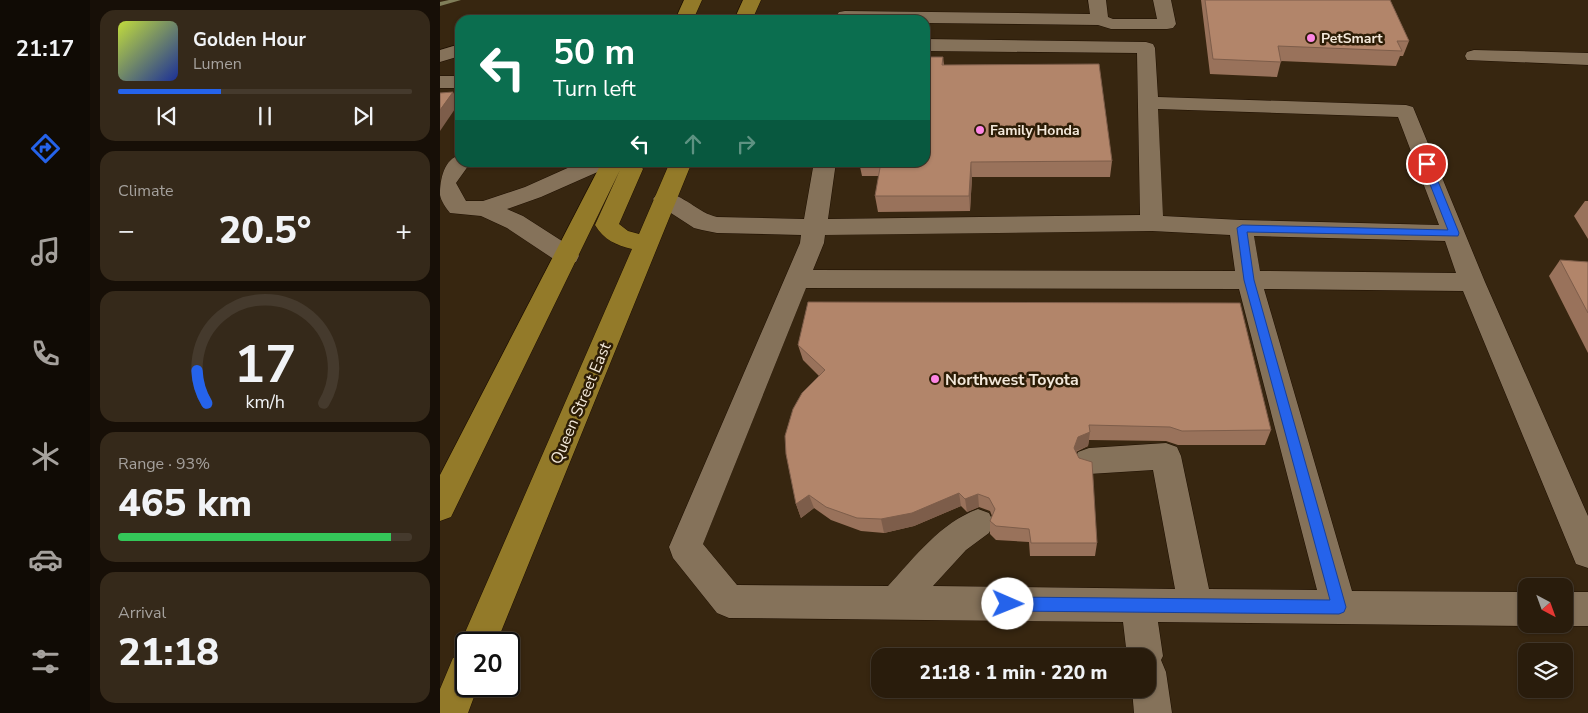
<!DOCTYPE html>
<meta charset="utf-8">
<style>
body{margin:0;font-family:"Nunito Sans",sans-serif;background:#35291a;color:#f1f3f6;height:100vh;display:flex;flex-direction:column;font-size:19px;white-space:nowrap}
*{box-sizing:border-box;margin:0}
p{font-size:16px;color:#a5a19d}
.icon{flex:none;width:28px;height:28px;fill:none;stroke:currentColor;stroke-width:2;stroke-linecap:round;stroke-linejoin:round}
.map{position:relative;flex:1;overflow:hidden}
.drawer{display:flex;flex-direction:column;gap:10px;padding:10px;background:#170f07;width:350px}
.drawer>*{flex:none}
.top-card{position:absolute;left:15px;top:15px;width:475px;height:152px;border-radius:15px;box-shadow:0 1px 4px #0004,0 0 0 1px #453a2d;background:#0b6e4f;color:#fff;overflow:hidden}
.needle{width:32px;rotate:139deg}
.controls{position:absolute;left:1078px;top:578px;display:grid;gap:10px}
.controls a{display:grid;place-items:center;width:55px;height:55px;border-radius:10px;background:#291c0c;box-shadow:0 1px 4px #0004,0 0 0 1px #453a2d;font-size:25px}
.speed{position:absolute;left:15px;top:632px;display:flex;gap:10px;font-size:25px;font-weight:700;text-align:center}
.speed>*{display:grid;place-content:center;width:65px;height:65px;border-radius:50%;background:#291c0c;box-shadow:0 1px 4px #0004,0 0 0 1px #453a2d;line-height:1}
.speed .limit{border:2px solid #111;border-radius:8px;background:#fff;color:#111}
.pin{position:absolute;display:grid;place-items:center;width:42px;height:42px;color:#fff;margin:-21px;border:2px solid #fff;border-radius:50%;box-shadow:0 1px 5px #0007}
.me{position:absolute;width:55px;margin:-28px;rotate:91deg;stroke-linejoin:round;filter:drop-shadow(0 0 4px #0008)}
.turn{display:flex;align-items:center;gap:18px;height:105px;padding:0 15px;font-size:22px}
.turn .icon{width:65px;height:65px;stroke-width:2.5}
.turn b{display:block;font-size:35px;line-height:42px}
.lanes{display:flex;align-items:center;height:48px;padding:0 15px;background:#0003;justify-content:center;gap:25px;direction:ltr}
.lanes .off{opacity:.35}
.big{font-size:38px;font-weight:800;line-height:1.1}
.drawer .tile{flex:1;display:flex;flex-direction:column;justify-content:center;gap:8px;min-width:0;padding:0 18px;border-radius:15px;background:#35291a}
.drawer .dial{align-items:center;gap:0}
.dial svg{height:130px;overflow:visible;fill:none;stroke:#453a2d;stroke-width:7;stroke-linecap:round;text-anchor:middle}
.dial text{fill:#f1f3f6;stroke:none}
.song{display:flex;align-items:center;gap:15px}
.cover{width:60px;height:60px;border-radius:8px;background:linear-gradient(135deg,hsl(70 70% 55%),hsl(230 70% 35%))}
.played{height:5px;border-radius:2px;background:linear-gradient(90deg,#2563eb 35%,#453a2d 35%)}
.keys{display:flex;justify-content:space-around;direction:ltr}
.heat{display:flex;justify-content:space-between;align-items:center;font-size:28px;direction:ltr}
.charge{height:8px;border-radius:4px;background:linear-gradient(90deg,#34c759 93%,#453a2d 0)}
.trip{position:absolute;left:431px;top:648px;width:285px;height:50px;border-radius:15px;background:#291c0c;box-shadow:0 1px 4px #0004,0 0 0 1px #453a2d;font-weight:800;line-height:50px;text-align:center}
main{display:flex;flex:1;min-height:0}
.dock{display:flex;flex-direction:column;width:90px;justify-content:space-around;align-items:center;background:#100b05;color:#a5a19d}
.dock .icon{width:35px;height:35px}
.dock .active{color:#2563eb}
.dock b{font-size:22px;color:#f1f3f6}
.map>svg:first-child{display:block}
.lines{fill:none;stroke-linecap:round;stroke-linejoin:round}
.stream{fill:#807e59;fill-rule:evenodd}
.minor-casing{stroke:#1e0f00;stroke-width:1}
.major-casing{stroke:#1e0f00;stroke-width:1}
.minor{fill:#85725a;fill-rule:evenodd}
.major{fill:#937a29;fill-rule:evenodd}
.wall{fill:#99725b}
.shaded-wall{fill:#7d5d4a}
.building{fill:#b2856a;stroke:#7d5d4a}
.route{fill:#2563eb;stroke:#184099}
.poi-dot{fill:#fc86e3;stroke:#2d1d06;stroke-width:2}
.labels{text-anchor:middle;stroke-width:5;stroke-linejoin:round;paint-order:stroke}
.far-poi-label{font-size:14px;font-weight:bold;fill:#f3e8da;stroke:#2d1d06;text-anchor:start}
.poi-label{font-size:16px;font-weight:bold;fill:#f3e8da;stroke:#2d1d06;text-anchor:start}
.street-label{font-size:16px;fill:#f3e8da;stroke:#2d1d06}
</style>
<main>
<nav class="dock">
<b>21:17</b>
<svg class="icon active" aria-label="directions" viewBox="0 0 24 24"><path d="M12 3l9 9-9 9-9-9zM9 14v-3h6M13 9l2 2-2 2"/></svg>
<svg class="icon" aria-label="music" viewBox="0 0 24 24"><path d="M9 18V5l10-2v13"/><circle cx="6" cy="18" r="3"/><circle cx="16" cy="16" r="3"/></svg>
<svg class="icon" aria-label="phone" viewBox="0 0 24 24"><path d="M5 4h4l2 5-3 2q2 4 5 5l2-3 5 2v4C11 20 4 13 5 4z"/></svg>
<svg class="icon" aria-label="climate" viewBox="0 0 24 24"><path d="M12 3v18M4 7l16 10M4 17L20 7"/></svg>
<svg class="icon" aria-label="car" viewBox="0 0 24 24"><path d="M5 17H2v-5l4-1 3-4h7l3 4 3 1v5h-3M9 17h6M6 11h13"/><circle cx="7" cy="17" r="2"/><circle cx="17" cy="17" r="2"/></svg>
<svg class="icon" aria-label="filters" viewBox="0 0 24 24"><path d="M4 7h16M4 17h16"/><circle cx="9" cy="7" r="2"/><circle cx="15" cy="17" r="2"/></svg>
</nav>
<section class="drawer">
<div class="tile">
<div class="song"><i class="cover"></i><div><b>Golden Hour</b><p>Lumen</p></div></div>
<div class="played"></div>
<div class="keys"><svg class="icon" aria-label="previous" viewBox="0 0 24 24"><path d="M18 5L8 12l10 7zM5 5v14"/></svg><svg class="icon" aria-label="pause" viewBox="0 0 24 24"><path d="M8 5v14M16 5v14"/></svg><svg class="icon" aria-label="next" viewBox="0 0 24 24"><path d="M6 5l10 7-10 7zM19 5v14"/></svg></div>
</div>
<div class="tile"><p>Climate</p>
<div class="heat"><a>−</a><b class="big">20.5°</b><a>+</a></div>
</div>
<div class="tile dial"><svg viewBox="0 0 100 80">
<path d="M14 69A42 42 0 1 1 86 69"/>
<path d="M14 69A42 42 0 0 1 8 49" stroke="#2563eb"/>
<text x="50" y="56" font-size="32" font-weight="700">17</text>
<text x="50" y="72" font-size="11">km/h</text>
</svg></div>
<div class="tile"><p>Range · 93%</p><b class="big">465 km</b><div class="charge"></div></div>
<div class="tile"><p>Arrival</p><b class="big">21:18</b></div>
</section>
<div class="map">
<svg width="1148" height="713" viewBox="0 0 1148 713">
<rect width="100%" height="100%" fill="#372610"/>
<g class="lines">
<path class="stream" d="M9,0H21L0,6V2Z"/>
<g class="minor-casing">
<path id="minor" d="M648,0H666L668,17L673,19H717L713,0H731L736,24L733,28L727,29H671L658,25L485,23V20H400L396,16L399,12L405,11L650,14Z
M485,39L706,42L713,44L715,48L718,97L966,105L973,107L1045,282L1148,516V568L1136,564L1023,291L824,289L912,591L1086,592V624H1091L1086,626L718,622L723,656L721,660L726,672L732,713H694L692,689H708V656H687L683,622L289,618L277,613L233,558L229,547L360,243L361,235L277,233L262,230L254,228L217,204L213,199L217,194C239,188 256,213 277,217L364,219L374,162H396L388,219L700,215L697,53L485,51ZM718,109L958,117L999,225L801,220L723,216ZM712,231L790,235L795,271L373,270L384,243L385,235ZM814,236L1005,241L1016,273L820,271ZM366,288L799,289L877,590L769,589L741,456L737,447L726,443L649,448L638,452L634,461L638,470L649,474L713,470L735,589L493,586L526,550L549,533L554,523L549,513L538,509C500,523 475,557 448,586L297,585L263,544Z
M20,44V56L0,62V50Z
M1034,50L1148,53V65L1027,60L1025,56L1027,52Z
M0,76H20V88H0Z
M20,155V162H31L16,183L26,201H43L85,187L141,162H172L169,167L101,197L67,209L83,216L136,250L139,256L136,262L127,264L118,262L67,228L41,216L10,213C6,208 1,201 0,195C0,179 4,159 20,155Z
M1124,592H1148V626H1124L1119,624H1124Z"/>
</g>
<g class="major-casing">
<path id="major" d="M244,0H262L253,20H235Z
M303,0H321L312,20H294Z
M162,162H198L203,169L179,224L188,231L199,234L230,162H252L56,644H26V686H38L28,713H0V689L13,658L24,654L20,644L192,249C176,245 164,240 155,225L180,170L11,517L0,521V475Z"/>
</g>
<use href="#minor" class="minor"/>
<use href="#major" class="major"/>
</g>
<path class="wall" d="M761,0H950L969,41L963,56H960L956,66L841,61L837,77L770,74Z
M503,57L504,65L672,161L670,177H532L530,211L438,212L435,196L439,176H422L419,162H485Z
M1145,201H1148V239L1134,216Z
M1120,260L1148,262V353L1109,276Z
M358,345L831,430L825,445H738L726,441L649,440L648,446L636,452L657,543L655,556H590L589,542L556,540L550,534V521L552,516L550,511L539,507L527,512L521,506L474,526L444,533L421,531L391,520L374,508L361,518L356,504L379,376L363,360Z"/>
<path class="shaded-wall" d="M13,92L19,103L0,131V110Z
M531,162L532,177L530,211L529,196Z
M650,432L648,446L636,451L632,462L634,448L638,437Z
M519,493L521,506L474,526L444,533L441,519Z
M538,494L539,507L527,512L525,499Z
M369,495L374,508L361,518L356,504Z"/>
<path class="building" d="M765,0H950L969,41H957L962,51L838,46L841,62L773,59Z
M485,57H503L502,65L659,64L672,161L531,162L529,196H435L441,162H485Z
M13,92L0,110V93Z
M1120,260L1148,262V313Z
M368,302L800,303L831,430L742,431L730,427L649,425L650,432L638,437L634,448L639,458L652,462L657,543H591L589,529L556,526L550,521L555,509L549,498L538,494L525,499L519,493L472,513L441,519L417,518L386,507L369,495L356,504L346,454L345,436L353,409L362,393L385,370L358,345Z"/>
<path class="route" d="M987,161L991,164L1019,233L1018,236L807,232L814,280L906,607L904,612L899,614L568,611L563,608L561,604L563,599L568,597L890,600L804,280L797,228L802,225L1008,230L982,164Z"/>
<g class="poi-dot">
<circle cx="871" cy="38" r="5"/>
<circle cx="540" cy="130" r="5"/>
<circle cx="495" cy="379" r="5"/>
</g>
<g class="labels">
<g class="far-poi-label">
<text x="881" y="43">PetSmart</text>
<text x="550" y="135">Family Honda</text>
</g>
<g class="poi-label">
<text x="505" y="385">Northwest Toyota</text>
</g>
<g class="street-label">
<text transform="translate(140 403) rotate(-67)" y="6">Queen Street East</text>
</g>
</g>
</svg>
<div class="controls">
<a><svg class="needle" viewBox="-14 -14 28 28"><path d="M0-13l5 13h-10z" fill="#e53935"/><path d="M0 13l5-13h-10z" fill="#a5a19d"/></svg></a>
<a><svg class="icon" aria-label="layers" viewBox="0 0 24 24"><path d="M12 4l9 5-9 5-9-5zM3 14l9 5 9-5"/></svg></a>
</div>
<div class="speed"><div class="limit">20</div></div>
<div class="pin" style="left:987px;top:164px;background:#d93025"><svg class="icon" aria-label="arrive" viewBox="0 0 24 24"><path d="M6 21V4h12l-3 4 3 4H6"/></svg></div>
<svg class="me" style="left:568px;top:604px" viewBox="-20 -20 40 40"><circle r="19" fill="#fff"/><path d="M0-13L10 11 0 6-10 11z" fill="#2563eb"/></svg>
<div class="trip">21:18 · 1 min · 220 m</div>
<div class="top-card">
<div class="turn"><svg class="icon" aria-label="left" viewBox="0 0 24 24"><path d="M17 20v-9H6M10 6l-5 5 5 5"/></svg><div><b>50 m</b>Turn left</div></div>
<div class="lanes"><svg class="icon" aria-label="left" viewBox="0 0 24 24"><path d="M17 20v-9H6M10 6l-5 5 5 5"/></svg><svg class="icon off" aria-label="ahead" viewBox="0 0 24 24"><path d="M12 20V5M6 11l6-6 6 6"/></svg><svg class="icon off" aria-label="right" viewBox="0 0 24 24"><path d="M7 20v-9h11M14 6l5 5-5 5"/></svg></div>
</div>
</div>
</main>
